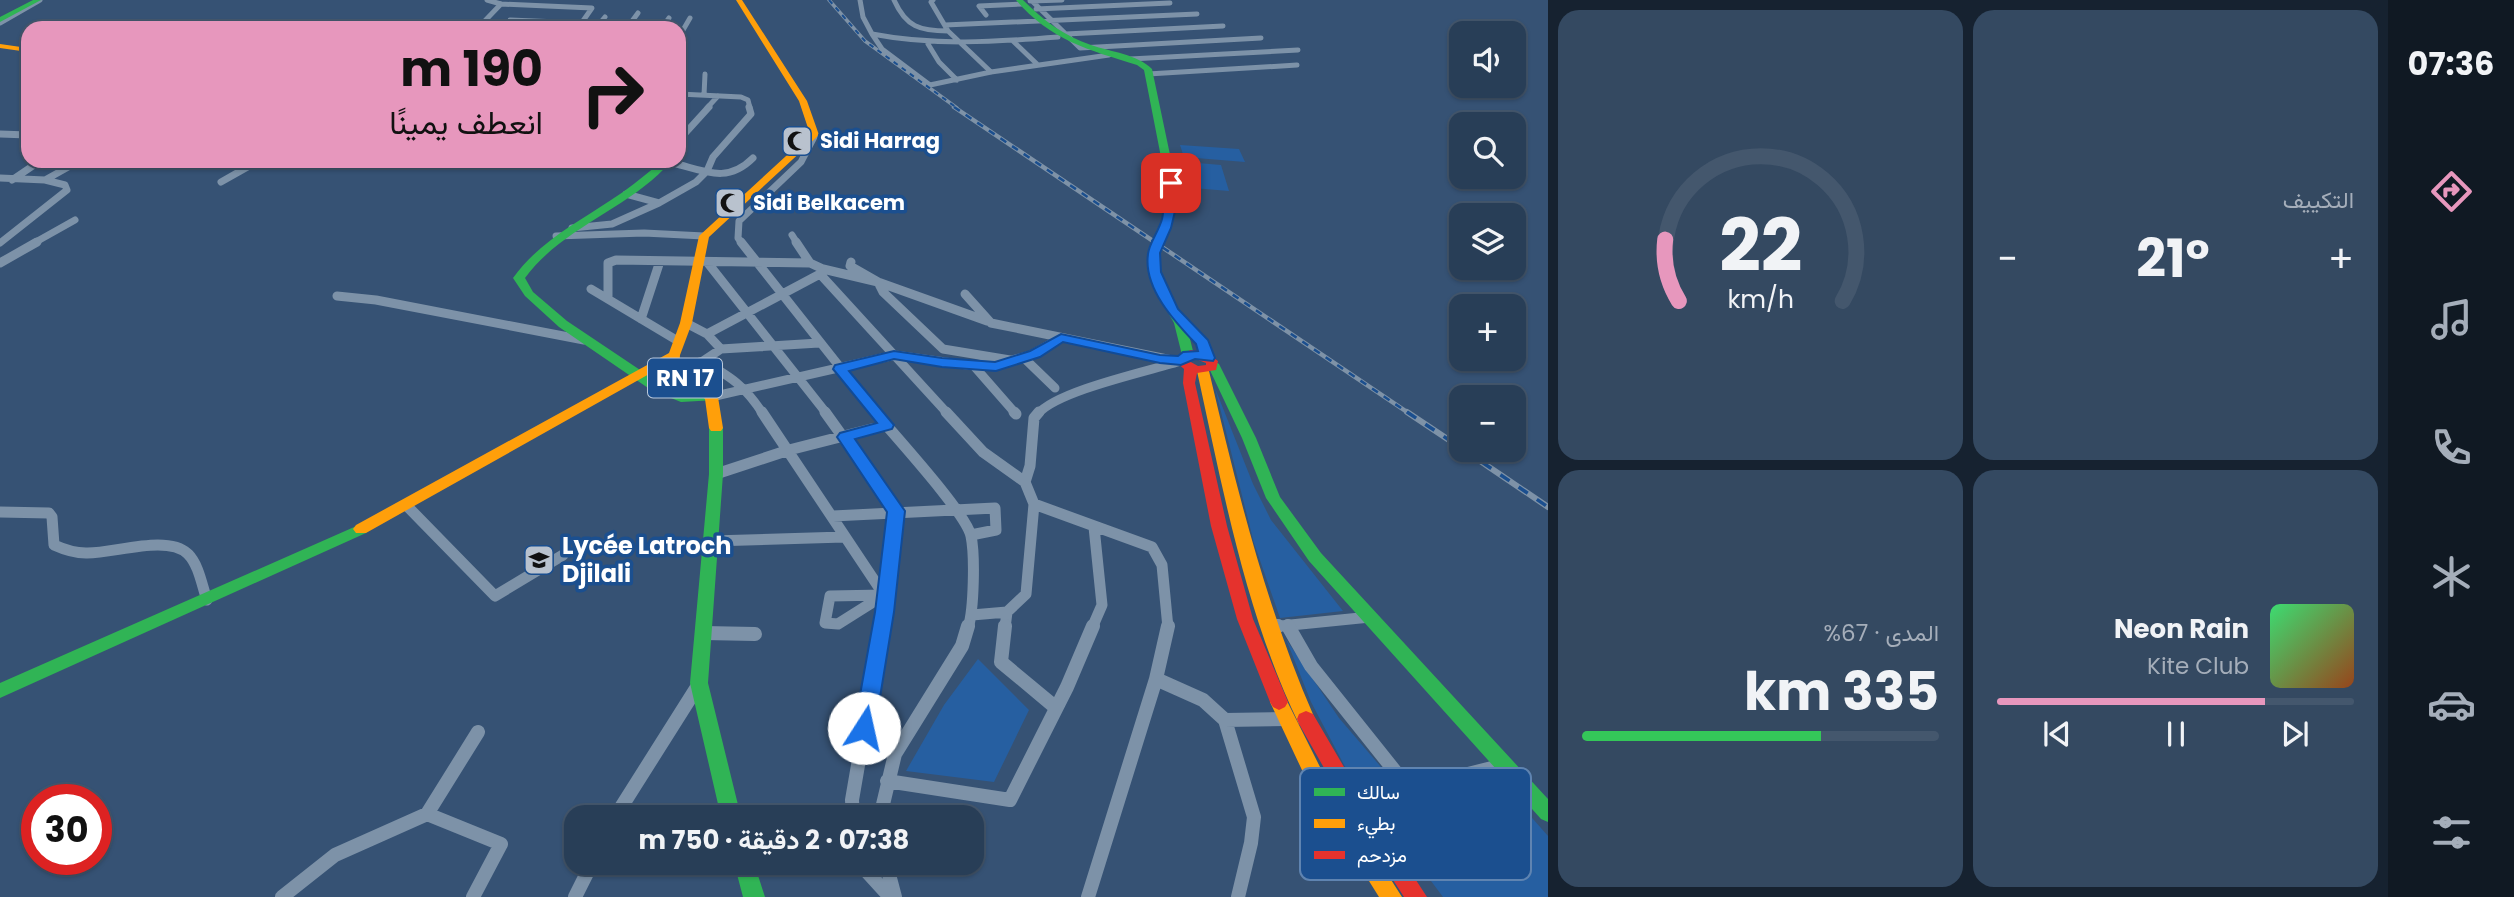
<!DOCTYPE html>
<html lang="ar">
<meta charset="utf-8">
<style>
body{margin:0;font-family:Poppins,Vazirmatn,sans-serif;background:#344961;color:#f1f3f6;direction:rtl;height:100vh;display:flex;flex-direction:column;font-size:26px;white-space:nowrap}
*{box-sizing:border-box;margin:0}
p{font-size:23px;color:#a5aeba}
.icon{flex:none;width:38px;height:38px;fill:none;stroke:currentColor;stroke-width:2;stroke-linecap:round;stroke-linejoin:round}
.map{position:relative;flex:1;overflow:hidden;direction:ltr}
.drawer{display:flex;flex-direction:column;gap:10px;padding:10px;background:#162230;width:840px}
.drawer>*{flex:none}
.banner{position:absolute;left:21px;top:21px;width:665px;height:147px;border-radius:21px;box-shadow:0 2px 5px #0004,0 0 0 2px #44576d;direction:rtl;background:#e797bd;color:#111;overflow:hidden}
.buttons{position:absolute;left:1449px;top:21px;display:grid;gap:14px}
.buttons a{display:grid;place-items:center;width:77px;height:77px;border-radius:14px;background:#283e57;box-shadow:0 2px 5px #0004,0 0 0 2px #44576d;font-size:35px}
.speed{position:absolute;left:21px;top:784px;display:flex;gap:14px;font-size:35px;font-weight:700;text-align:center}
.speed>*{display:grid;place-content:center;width:91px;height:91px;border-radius:50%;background:#283e57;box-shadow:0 2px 5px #0004,0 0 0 2px #44576d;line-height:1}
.speed .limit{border:10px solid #d22;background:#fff;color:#111}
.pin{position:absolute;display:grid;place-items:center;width:60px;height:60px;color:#fff;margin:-30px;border-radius:14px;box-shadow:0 4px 10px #0006}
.me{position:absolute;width:77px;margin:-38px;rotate:10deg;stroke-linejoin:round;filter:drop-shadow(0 0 5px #0008)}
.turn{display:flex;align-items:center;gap:24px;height:147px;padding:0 28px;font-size:32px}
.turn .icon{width:91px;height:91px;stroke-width:2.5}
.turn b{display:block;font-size:49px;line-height:60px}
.big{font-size:52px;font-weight:700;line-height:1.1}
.drawer .tile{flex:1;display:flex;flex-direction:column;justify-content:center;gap:10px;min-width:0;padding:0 24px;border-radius:21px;background:#344961}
.drawer .dial{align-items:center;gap:0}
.dial svg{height:182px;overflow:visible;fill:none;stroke:#44576d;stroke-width:7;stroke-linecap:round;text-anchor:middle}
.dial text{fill:#f1f3f6;stroke:none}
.song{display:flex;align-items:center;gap:21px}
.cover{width:84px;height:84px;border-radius:10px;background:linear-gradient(135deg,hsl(140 70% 55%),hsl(20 70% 35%))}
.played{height:7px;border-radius:4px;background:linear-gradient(90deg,#e797bd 75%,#44576d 75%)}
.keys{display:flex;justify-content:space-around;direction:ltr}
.heat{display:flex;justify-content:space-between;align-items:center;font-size:38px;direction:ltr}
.charge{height:10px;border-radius:5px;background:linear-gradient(90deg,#34c759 67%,#44576d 0)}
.drawer .tiles{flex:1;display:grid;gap:10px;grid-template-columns:repeat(2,1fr)}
.trip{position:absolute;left:564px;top:805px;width:420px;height:70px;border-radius:21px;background:#283e57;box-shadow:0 2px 5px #0004,0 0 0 2px #44576d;font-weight:700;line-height:70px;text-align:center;direction:rtl}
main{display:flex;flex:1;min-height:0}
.menu{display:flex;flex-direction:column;width:126px;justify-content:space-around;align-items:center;background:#101923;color:#a5aeba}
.menu .icon{width:49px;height:49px}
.menu .on{color:#e797bd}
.menu b{font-size:32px;color:#f1f3f6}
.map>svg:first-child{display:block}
.green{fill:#265fa1}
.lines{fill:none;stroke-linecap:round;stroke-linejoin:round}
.street-far4{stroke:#7d92a8;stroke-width:5}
.street-far3{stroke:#7d92a8;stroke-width:7}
.street-far2{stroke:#7d92a8;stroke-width:9}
.street-far1{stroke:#7d92a8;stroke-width:11}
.street{stroke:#7d92a8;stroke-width:14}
.fast{fill:#30b455;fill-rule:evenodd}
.slow{fill:#ff9f0a;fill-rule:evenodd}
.jam{fill:#e5322d;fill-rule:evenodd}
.rail-far2-casing{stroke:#7e92a7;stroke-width:3.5}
.rail-far1-casing{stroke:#7e92a7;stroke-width:4.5}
.rail-casing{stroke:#7e92a7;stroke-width:6}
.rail-far2{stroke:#1b4f8f;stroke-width:2;stroke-dasharray:5;stroke-linecap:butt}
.rail-far1{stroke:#1b4f8f;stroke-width:2.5;stroke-dasharray:7;stroke-linecap:butt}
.rail{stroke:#1b4f8f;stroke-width:3.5;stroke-dasharray:11;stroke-linecap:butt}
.route{fill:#1a73e8;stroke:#114b97;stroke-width:2}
.labels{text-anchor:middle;stroke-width:7;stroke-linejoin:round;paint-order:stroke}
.far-poi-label{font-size:21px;font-weight:bold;fill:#fff;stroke:#1b4f8f;text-anchor:start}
.shield{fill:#1b4f8f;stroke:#bbcadd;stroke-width:2}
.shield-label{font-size:23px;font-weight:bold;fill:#fff}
.poi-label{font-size:24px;font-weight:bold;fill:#fff;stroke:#1b4f8f;text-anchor:start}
.key{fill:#1b4f8f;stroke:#5f84b1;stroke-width:2}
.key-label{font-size:19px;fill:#fff}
</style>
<main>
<nav class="menu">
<b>07:36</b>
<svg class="icon on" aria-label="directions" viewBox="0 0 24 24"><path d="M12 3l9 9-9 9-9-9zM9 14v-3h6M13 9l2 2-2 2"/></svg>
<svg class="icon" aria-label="music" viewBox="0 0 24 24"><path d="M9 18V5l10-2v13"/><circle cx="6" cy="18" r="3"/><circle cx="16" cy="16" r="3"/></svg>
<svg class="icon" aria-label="phone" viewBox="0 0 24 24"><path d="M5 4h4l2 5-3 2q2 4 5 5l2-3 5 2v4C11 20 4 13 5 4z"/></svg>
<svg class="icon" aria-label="climate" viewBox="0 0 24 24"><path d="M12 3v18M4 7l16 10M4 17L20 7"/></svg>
<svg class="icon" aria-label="car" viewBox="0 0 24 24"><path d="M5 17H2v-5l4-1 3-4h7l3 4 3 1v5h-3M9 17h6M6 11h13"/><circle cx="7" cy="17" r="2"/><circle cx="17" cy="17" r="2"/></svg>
<svg class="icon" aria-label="filters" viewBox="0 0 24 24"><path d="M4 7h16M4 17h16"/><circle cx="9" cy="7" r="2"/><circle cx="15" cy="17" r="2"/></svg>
</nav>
<section class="drawer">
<div class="tiles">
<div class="tile"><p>التكييف</p>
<div class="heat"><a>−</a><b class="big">21°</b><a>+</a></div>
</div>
<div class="tile dial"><svg viewBox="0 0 100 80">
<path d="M14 69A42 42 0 1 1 86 69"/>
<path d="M14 69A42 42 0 0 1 8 42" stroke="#e797bd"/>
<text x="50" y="56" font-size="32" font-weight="700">22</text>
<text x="50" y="72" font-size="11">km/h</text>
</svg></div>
<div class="tile">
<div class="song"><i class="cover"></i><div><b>Neon Rain</b><p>Kite Club</p></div></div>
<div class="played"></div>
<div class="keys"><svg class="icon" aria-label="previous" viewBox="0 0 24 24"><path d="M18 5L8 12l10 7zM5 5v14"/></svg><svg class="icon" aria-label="pause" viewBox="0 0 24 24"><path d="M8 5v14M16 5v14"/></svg><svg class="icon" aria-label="next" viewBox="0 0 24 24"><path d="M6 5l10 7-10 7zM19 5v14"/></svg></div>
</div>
<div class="tile"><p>المدى · 67%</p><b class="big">335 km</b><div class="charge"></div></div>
</div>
</section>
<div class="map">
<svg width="1548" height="897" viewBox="0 0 1548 897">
<rect width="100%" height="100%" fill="#365274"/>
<path class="green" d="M1180,145L1239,149L1245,162L1184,157Z
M1186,162L1221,165L1229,191L1193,188Z
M1215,388L1253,484L1271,520L1343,611L1280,618L1254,543Z
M1286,639L1339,718L1387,774L1352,780L1311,702Z
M978,659L1029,710L994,782L906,771L944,705Z
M1497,778L1548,836V897H1443L1377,809Z"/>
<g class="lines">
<path class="street-far4" d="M487,0L501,4L592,8L578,28
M860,0L863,17L872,34C934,46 995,42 1058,37
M894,0C906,27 920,31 948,31
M933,0L931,2L948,31L991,72
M1030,1L1062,0
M1032,1L1080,48L1261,38
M1036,9L1170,3
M986,15L979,6L1022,4
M510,20L583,23
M0,23L40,0
M945,25L1197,14
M478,28L501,4
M596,28L605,17
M627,28L638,13
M662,28L669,18
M872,34L882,49L930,85L991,72L1109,55
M1066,34L1223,26
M679,37L690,18
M1013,41L1038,65
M928,44L939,62L957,80
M1130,59L1298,50
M1148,74L1297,65
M679,94L741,97L748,100L750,108
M704,95L705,74
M707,108L718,96"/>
<path class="street-far3" d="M0,134L28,135
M679,140L709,107
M673,163C705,171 727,184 753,158
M0,178L45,180
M12,180L40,161
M221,182L258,161
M626,194L659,203L696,182L707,171L713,157L751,114L749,107
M572,228L612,224L659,203
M792,235L797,243
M556,236L644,233L704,236
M0,243L67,190L65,185L45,180L79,161
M34,243L75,220
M742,243L738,238L739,221L801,162L815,135"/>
<path class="street-far2" d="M741,242L877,414
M796,242L810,263L823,269L820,274L948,414
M707,262L827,414
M851,262L850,266L878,282L883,292L943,349L1010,360
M0,263L37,242
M823,269L878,282L987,321
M591,289L678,341
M965,294L991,323L1172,360
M337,296L376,300L584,340
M608,299V263L616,260L810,263
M641,319L660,261
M707,334L820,274
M721,349L819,343
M1024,358L1055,388
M703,361C731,377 745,386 763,414
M974,366L1016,414
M673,370L703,361L721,349L707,334L686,323
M711,397L895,355L967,365L1000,363L1031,355L1061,338
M1038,414C1056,391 1149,371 1181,361"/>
<path class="street-far1" d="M762,412L884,595
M825,412L896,511L881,628
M875,412C894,435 966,513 971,536C975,555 974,610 968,628
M946,412L983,452L1025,482
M1014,412L1016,414
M716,474L789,450L887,425
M1034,504L1152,547L1162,565L1168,628
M406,505L495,596L563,555
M0,512L49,513L52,517L54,545C65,550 74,553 86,553C113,554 167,534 188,554C199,565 202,586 207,600
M833,516L995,508L996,530L971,535
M712,541L844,537
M884,595L838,624L825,623L830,596Z
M972,615L1007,612L1026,594L1034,504L1025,482L1030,466L1034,418L1039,412
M1287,625L1289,628
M1271,627L1370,617
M1005,628L1007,612
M1092,628L1102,605L1094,527"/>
<path class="street" d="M1005,626L1001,662L1055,707
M1288,626L1311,666L1406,785L1448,779L1504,765
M1271,627L1278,626
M704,633L755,634
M1156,679L1203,700L1225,720L1254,817L1251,843L1238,897
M1225,720L1286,719
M887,781L1010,800L1067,687L1093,626
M427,814L478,732
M615,817L699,684
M853,817L852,800L882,626
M880,817L895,754L962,646L968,626
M859,863L890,897
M886,863L895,897
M282,897L335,855L427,814L501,844L473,897
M575,897L592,863
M1088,897L1156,679L1168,626"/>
<path class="fast" d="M33,0H41L0,22V17Z
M1016,0H1023C1043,20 1064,36 1091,45C1111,52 1137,54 1152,69L1177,188L1175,211L1161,252V270L1168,291L1186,323L1194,355L1192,358H1184L1182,355L1174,323L1156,291L1149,270L1151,252L1165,211L1167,188L1144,70L1137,65C1089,50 1050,40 1016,0Z
M649,161H664L665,168C623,211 561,229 525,278L533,292L567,321L661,384L683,394H716L718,397L716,400L681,402L651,390L559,327L525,296L513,278C539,242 575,224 611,200C627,190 641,178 655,167V164Z
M1213,360L1219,364L1256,438L1280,497L1321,553L1548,799V822L1541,819L1309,561L1266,498L1242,438L1207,364Z
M716,424L723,428V474L708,683L741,817H721L690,683L709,474V428Z
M361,524L366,525L369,529L366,533L0,698V683Z
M734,863H754L765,897H743Z"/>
<path class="slow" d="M736,0H742L807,101L819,135L709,237L692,323L680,355L679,369L718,397L723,428L721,431H711L709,428L705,399L669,373L667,364L366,533H356L353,529L356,525L669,353L680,323L699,236L810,134L799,101Z
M0,44L28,48V52L0,48Z
M1181,315L1185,316L1207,340L1214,358L1212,361H1204L1197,344L1175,319Z
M1203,367L1209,371C1237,490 1266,607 1315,719L1313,724L1306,727L1299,724C1246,615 1223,490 1197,371Z
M1279,694L1285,697L1323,773L1402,897H1379L1309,785L1270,702L1273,697Z"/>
<path class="jam" d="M1190,350L1206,352L1218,361L1216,370L1197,373L1195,383L1227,526L1253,619L1288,702L1285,707L1279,710L1273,707L1270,702L1237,619L1211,526L1183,383L1184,369L1175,361ZM1193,358L1206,363V365L1198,366L1189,361Z
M1306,711L1313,714L1358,791L1427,897H1404L1344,803L1299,724L1297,719L1299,714Z"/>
<g class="rail-far2-casing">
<path id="rail-far2" d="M829,0L865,41L957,108"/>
</g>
<g class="rail-far1-casing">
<path id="rail-far1" d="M954,107L1410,414"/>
</g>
<g class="rail-casing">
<path id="rail" d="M1407,412L1461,448
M1464,450L1548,507"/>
</g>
<use href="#rail-far2" class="rail-far2"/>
<use href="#rail-far1" class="rail-far1"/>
<use href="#rail" class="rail"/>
</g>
<path class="route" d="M1167,181L1176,183L1177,203L1171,228L1160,253L1161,272L1178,309L1208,340L1215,358L1213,361L1195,359L1181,365L1160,363L1063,342L1040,357L996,371L942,367L894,359L849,371L894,425L892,429L855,439L905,511L894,612L875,728L872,735L864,737L857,735L854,728L875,612L887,512L837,437L840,433L877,423L833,369L835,365L894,351L942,358L995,362L1030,351L1061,334L1160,355L1178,356L1183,352L1198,351L1196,344C1175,322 1143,288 1148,254C1149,243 1159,231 1162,219C1165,206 1163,192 1167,181Z"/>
<defs>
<g id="mosque-square" transform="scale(1.575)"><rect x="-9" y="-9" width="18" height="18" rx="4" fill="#b9c2ce" stroke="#1b4f8f"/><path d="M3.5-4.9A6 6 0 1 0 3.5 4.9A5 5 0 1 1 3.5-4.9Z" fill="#111"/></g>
<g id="school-square" transform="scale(1.575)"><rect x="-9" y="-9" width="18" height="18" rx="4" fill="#b9c2ce" stroke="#1b4f8f"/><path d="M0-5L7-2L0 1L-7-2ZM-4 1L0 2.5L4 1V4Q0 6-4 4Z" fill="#111"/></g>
</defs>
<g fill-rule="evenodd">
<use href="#mosque-square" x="797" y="141"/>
<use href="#mosque-square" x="730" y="203"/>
<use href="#school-square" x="539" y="560"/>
</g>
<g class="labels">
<g class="far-poi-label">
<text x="820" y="148">Sidi Harrag</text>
<text x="753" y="210">Sidi Belkacem</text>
</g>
<rect class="shield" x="648" y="358.5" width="74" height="39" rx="5"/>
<g class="shield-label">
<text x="685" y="386">RN 17</text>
</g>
<g class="poi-label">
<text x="562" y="554">Lycée Latroch<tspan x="562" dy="28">Djilali</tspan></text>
</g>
</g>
<rect x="1300" y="768" width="231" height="112" rx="10" class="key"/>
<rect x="1314" y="788" width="31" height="8" fill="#30b455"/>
<rect x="1314" y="819" width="31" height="9" fill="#ff9f0a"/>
<rect x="1314" y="851" width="31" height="8" fill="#e5322d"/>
<g class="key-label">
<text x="1357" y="799">سالك</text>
<text x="1357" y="830">بطيء</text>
<text x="1357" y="862">مزدحم</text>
</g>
</svg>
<div class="buttons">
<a><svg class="icon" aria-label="sound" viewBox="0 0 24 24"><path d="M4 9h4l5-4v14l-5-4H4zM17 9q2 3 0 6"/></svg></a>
<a><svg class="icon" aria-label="search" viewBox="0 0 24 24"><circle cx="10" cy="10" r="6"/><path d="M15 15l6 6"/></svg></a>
<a><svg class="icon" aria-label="layers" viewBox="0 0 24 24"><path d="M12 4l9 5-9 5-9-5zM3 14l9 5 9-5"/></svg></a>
<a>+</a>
<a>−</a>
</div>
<div class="speed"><div class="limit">30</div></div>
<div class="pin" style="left:1171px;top:183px;background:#d93025"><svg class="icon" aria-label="arrive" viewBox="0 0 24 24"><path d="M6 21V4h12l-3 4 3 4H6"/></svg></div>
<svg class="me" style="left:864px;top:728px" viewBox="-20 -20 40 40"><circle r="19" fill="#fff"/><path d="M0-13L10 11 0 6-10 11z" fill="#1a73e8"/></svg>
<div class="trip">07:38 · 2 دقيقة · 750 m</div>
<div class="banner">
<div class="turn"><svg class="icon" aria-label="right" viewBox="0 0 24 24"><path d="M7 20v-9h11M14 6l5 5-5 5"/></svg><div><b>190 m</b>انعطف يمينًا</div></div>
</div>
</div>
</main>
